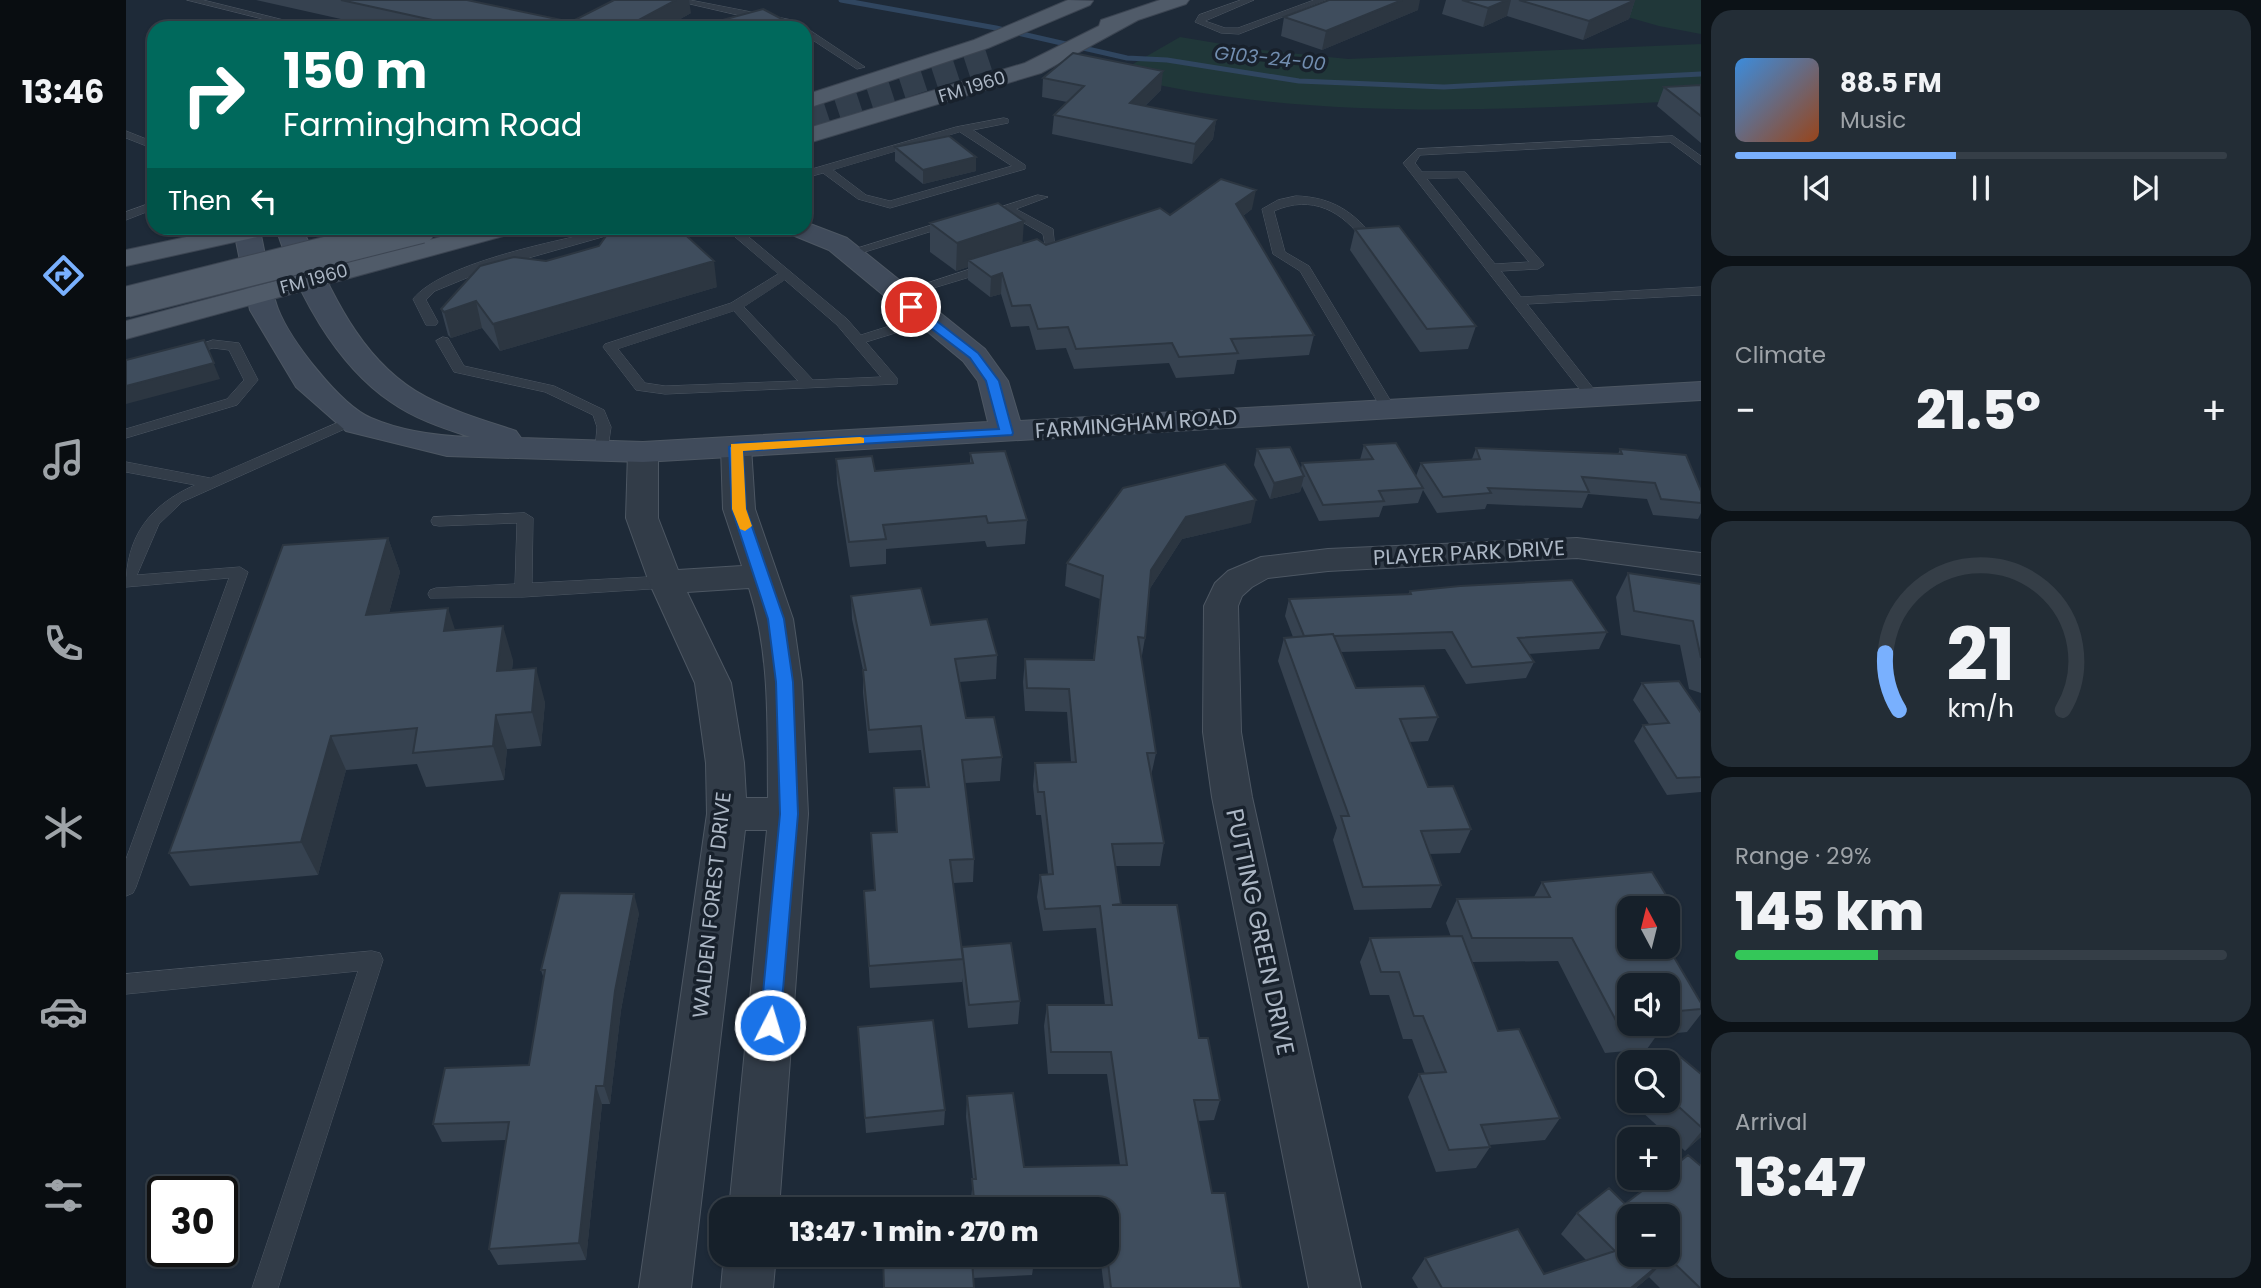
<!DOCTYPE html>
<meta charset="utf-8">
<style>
body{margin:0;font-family:Poppins,sans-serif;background:#232d36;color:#f1f3f6;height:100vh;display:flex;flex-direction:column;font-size:26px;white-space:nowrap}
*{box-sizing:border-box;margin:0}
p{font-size:23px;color:#9ea3a8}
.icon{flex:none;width:38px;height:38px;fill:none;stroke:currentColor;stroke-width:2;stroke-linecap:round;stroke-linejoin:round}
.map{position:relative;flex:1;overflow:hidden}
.drawer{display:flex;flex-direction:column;gap:10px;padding:10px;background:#0c1217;width:560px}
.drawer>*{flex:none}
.guide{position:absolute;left:21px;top:21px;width:665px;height:214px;border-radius:21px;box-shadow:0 2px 5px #0004,0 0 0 2px #353e47;background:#00695c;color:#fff;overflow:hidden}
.needle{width:46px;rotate:353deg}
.tools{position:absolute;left:1491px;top:896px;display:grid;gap:14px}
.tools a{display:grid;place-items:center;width:63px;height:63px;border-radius:14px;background:#16202a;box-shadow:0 2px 5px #0004,0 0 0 2px #353e47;font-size:35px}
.speed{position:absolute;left:21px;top:1176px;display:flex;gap:14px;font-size:35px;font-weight:700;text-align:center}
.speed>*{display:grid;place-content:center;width:91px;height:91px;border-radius:50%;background:#16202a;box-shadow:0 2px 5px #0004,0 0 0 2px #353e47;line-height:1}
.speed .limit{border:4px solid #111;border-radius:10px;background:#fff;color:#111}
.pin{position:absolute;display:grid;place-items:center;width:60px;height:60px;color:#fff;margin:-30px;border:4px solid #fff;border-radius:50%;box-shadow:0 2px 7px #0007}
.me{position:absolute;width:77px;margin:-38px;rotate:5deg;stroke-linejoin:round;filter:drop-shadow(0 0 5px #0008)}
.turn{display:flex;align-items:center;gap:24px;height:147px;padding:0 21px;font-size:32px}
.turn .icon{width:91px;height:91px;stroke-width:2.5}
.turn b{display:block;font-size:49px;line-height:60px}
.then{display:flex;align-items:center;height:66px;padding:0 21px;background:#0003;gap:14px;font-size:26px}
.big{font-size:52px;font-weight:800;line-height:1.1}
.drawer .card{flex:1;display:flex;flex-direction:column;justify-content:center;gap:10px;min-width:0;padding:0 24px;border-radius:21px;background:#232d36}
.drawer .dial{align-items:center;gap:0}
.dial svg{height:182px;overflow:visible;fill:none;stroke:#353e47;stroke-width:7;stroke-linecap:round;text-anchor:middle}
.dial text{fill:#f1f3f6;stroke:none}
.song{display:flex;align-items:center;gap:21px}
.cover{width:84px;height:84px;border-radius:10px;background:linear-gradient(135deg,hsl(210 70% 55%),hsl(20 70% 35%))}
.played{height:7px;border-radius:4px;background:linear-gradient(90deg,#79b0fe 45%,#353e47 45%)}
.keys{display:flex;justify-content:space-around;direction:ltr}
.heat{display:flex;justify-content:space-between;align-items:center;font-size:38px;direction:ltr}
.charge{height:10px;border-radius:5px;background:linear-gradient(90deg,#34c759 29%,#353e47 0)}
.trip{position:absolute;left:583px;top:1197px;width:410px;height:70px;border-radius:21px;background:#16202a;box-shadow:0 2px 5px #0004,0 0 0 2px #353e47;font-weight:800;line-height:70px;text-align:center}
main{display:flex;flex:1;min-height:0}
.tab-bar{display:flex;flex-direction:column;width:126px;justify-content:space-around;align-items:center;background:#090d11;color:#9ea3a8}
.tab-bar .icon{width:49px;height:49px}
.tab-bar .active{color:#79b0fe}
.tab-bar b{font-size:32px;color:#f1f3f6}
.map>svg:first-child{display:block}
.green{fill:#203739}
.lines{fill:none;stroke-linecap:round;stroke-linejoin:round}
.stream{stroke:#304660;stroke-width:5}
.primary-tunnel{stroke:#333f4d;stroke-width:23;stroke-dasharray:23 11;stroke-linecap:butt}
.lane-casing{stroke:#4d5763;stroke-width:1}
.street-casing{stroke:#4d5763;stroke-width:2}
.secondary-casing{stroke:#4d5763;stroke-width:2}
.primary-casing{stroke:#3c4552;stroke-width:2}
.lane{fill:#323c48;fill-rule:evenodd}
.street{fill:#323c48;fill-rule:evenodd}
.secondary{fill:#404b5b;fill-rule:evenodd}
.primary{fill:#505b69;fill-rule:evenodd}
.primary-bridge-casing{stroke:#3c4552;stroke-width:32;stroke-linecap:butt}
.primary-bridge{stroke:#505b69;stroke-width:30}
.wall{fill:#364250;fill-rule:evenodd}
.shaded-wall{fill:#2c3641}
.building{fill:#3f4d5d;stroke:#2c3641;stroke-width:2;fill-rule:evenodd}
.route{fill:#1a73e8;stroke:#114b97;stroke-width:2}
.slow{fill:#f59e0b}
.labels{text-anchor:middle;stroke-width:7;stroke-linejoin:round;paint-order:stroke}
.far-street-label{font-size:18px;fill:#acb7c5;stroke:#18212c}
.far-water-label{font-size:19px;font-style:italic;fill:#728eb0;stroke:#18212c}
.street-label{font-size:21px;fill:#acb7c5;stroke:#18212c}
.near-street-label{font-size:24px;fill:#acb7c5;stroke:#18212c}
</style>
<main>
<nav class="tab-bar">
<b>13:46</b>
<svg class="icon active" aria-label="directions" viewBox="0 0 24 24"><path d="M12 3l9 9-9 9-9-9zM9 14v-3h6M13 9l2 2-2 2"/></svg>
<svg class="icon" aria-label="music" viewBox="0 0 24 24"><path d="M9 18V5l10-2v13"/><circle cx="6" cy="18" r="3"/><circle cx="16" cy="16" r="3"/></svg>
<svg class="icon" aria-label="phone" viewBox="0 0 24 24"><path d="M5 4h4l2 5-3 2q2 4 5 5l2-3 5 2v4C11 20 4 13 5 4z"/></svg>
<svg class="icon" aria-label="climate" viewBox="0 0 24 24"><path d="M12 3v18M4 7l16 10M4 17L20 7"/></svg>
<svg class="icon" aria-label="car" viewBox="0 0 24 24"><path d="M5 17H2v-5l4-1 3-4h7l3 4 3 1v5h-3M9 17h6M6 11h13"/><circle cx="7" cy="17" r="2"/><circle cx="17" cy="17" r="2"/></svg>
<svg class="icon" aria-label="filters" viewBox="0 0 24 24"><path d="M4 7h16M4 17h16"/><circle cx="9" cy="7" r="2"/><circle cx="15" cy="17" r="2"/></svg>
</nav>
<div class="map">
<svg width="1575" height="1288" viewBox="0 0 1575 1288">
<rect width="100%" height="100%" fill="#1e2a38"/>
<path class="green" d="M1500,0H1575V34L1533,26L1477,10Z
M1054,37L1126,49L1222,59L1575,44V100C1380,110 1179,123 988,75Z"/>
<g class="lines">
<path class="stream" d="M715,0L870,28L1001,58L1041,60L1173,81L1318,87L1575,74"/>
<path class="primary-tunnel" d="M679,119L867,57"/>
<g class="lane-casing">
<path id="lane" d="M61,0H77L190,28H173Z
M547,0H564L666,20L679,28H668Z
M1115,0H1128L1079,21L1099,28H1112L1188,0H1200L1113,34L1095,33L1069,22L1073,15Z
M679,28L682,29L739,67L731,69L679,35Z
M878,118L882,119V123L847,130L899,165V169L764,208L732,199L697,173L679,178V171L830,127ZM834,132L886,166L764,201L740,195L707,170Z
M0,131L28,142V149L0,138Z
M1547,136L1575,156V165L1544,142L1294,155L1289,163L1296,172H1339L1416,262L1418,265L1412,269L1375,271L1395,297L1575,287V295L1401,304L1474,397L1472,400H1462L1277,163L1291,149ZM1332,178L1403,262L1369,264L1301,179Z
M912,195L922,197L890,209L927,229L929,250L902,256V250L919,245L917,234L879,212L856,219L850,215Z
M1170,196C1206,197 1229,212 1249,240L1239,243C1217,211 1186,194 1148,211L1159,252L1183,266L1269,408L1267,411L1262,412L1255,408L1174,271L1147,254L1136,209L1152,200Z
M28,202V209L0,220V212Z
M822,220L832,223L726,256L716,253Z
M489,228H508L360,270L309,291L300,300L312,322L310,325H300L287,299C318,261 440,239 489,228Z
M599,228H612L721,319L735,335L795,316H805V322L740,342L771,378V384L539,394L510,390L477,347L479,344L605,303L652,274ZM659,280L711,325L755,377L687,380L618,307ZM608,311L672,381L539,386L519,383L492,349Z
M863,263L869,267L867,270L771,299L765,295Z
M317,337L322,338L338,366L428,386L478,410L485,427L481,454L476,455L469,451L471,427L467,415L419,392L328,372L310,341Z
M87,340L113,343L132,380L111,405L0,438V429L101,399L118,380L103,350L87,348L59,356L52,352Z
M227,416L234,420L232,423L56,502L33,524L11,575L114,567L122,572L10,887L7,893L0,896V859L103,578L0,587C0,536 24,505 69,485L0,472V462L84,478Z
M399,513L407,518L406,583L540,576L548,582L540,588L397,597L304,598L302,594L304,590L310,588L389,584L391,523L313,526L307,525L305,521L307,517Z
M246,951L254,953L257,960L152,1288H126L232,971L0,994V974Z"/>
</g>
<g class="street-casing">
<path id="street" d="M610,438L621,441L625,447L629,509L667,619L676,682L682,814L653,1209H603L641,830H619L565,1288H513L581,814L580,763L569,683L523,582L500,518L502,452L506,446L517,443L528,446L532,452V518L552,570L616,566L597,509L595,447L599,441ZM623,588C645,656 641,728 642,798H620L618,763L605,683L561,592Z
M1451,538L1575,553V575L1451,558L1202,571L1142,578L1126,587L1116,596L1112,606L1115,732L1126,797L1235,1288H1183L1086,797L1077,732L1078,606L1089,583L1102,571L1135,557L1202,549Z
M598,1255H650L647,1288H595Z"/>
</g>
<g class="secondary-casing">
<path id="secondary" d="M679,222L721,238L859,349L882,381L894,421L1575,382V400L517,462L321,456L220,431L170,387L124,310L108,231L110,228H132L134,231C140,256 143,285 152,309C164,340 214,405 245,418C275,431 312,436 344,437C317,428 289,419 265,402C209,364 170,291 150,228H176C206,292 234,362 300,397C329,412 360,421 390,431L395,438L517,442L862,422L852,381L837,361L703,250L664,234L660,228H679Z"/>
</g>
<g class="primary-casing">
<path id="primary" d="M942,0L967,1L964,5L862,48L679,109V95L848,40Z
M1034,0H1063L1060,4L1012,20L915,73L679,144V129L899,63L973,26L975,20Z
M102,228H149L145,234L0,266V250Z
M348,228H389L385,234L0,339V321Z"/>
</g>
<use href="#lane" class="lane"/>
<use href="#street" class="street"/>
<use href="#secondary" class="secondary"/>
<use href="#primary" class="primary"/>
<g class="primary-bridge-casing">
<path id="primary-bridge" d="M0,302L295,228"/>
</g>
<use href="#primary-bridge" class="primary-bridge"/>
</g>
<path class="wall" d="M130,0H341L445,22L565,13L538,28H255Z
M1320,0H1509L1503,19L1457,40L1381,16L1357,27L1316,14Z
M1292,10L1196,50L1155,36L1158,17Z
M589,22L673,28H589Z
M917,78L1035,90L1019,106L1090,120L1087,139L1066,164L926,134L928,115L941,102L916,97Z
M1575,85V143L1531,106L1538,87Z
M769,147L850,171L797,184L769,161Z
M1126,209L1117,216L1188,335L1183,355L1111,360L1108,374L1050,378L1043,363L948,369L940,348L910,350L903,326L885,327L875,294L864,297L842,280V267L830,271L804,252V223L897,243L920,245L1044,215Z
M1229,229L1350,326L1342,349L1294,352L1224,250Z
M354,266L591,287L374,351L356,328L325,338L322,335L315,309Z
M1238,445L1290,476L1295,463L1346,459L1350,448L1492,454L1494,449L1575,491V513L1572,519L1527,515L1521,499L1462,494L1456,508L1361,504L1359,509L1311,513L1297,490L1292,503L1257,506L1253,517L1193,521L1176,486L1174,492L1144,499L1128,465L1131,449L1175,469L1176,463L1234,460Z
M844,453L901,520L899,544L861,547L859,541L760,549V564L724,567L711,483L710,459L749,471L844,463Z
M1125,523L1056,539L1023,590L1019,638L1015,661L1030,753L1025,776L1038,843L1034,866H990L995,905L1073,1038L1094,1100L1088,1120L1072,1121L1086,1193L1115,1288H978L974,1255H980V1209H846L845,1199L847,1179L840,1117L841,1096L898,1167L994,1165L981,1074H922L918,1026L921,1005H979L970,928L917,931L911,897L914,875L922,874L915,815H910L907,786L909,763L945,762L941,712L899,711L897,682L899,659L967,660L974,599L939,586L941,563Z
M262,538L274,572L263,613L329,630L387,660L386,670L419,702L415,746L381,749L378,780L300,787L291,764L220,770L192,875L64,886L43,853Z
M1502,573L1575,584V693L1563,689L1554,645L1495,635L1490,597Z
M1284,591L1481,632L1473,649L1402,654L1408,662L1400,678L1340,684L1319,649L1215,652L1230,688L1312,717L1302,741L1283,742L1302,787L1345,829L1334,853L1303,854L1315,885L1305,908L1228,910L1207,840L1211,828L1152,661L1158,638L1167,637L1159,616L1163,599L1282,594Z
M725,596L805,625L871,655L870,679L833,682L840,718L876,757L874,781L839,783L848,859L847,882L827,883L836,952L894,1001L892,1024L842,1028L836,978V982L744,988L738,891L748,890L770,832L768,788L800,787L795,750L743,753L737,693V670L726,619Z
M1516,683L1575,713V792L1541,795L1508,741L1517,725L1523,724L1507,700Z
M1526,872L1551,913L1542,927V908H1503V947H1542L1575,1003V1014L1561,1032L1531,1035L1521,1049L1479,1053L1432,961L1346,962L1372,1031L1393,1029L1434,1118L1419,1140L1363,1145L1364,1147L1350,1168L1310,1172L1282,1097L1293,1074H1299L1286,1039H1277L1263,995H1244L1234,962L1244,938L1325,937L1320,923L1331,899L1408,897L1416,882ZM1503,985H1542V1024H1503Z
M513,913L495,1010L484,1104H476L460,1260L372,1265L363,1249L380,1140L316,1142L307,1124L403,1065L418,979L415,970Z
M733,1042L819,1110L818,1125L740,1133Z
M1542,1062L1575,1074V1137L1559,1151L1504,1101H1542Z
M1483,1188L1575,1288H1534L1523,1277L1510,1288H1292L1286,1278L1299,1258L1418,1274L1460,1260L1435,1234L1451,1213Z
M757,1255L909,1256L906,1275L847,1278Z"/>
<path class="shaded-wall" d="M550,0H563L565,13L538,28H498Z
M1276,0H1294L1292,10L1196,50L1200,31Z
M1381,0H1385L1381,16L1357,27L1362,8Z
M1509,0L1503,19L1457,40L1463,21Z
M686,34L687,59L679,61V36Z
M1037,71L1035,90L1002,122L1004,103Z
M1090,120L1087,139L1066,164L1069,144Z
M850,157V171L797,184V170Z
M1130,190L1126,209L1106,224L1110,204Z
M898,221L896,250L842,260V267L830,271L831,243Z
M588,261L591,287L374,351L367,324Z
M876,273L875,294L864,297L865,277Z
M350,301L356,328L325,338L318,312Z
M78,340L94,379L0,404V386Z
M1178,476L1174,492L1144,499L1148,483Z
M1130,500L1125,523L1056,539L1021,593L1025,570L1060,517Z
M262,538L274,572L253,649L240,615Z
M322,608L333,642L318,631Z
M377,626L387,660L382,705L371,671Z
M410,668L419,702L415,746L406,712Z
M370,715L381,749L378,780L367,746Z
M205,736L220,770L192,875L175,842Z
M508,894L513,913L495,1010L484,1104L478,1086L489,991Z
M470,1086L476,1104L460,1260L453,1243Z
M1575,1132V1137L1559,1151Z
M1542,1257L1523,1277L1510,1288H1505Z"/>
<path class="building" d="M215,0H341L445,22L488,0H550L498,28H343Z
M1203,0H1276L1200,31L1158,17Z
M1336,0H1381L1362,8Z
M1393,0H1509L1463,21Z
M637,9L673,28H600L589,22Z
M679,31L686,34L679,36Z
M947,53L1037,71L1004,103L1090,120L1069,144L928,115L958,86L917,78Z
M1575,85V116L1538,87Z
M823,136L850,157L797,170L769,147Z
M1095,179L1130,190L1110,204L1188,335L1105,339L1112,353L1053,357L1046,343L950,349L942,327L912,329L904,305L886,306L876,273L865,277L842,260L911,239L920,245L1034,208L1044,215Z
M872,203L898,221L831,243L804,223Z
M1273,226L1350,326L1301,329L1229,229Z
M492,228H552L588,261L367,324L350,301L318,312L315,309L354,266L388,257L420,261L473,246L485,229Z
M78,340L88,363L0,386V360Z
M1270,443L1297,488L1253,491L1258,501L1197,505L1176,463L1247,459L1238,445Z
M1164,447L1178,476L1148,483L1131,449Z
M1350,448L1496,454L1494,449L1560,455L1575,491V503L1535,499L1529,483L1456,477L1463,492L1362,488L1365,493L1317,497L1295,463L1354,459Z
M879,451L901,520L862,523L860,516L757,525L760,539L723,542L710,459L746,456L749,471L847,463L844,453Z
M1099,464L1130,500L1060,517L1025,570L1019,638L1012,637L1030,753H1021L1038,843L986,844L995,904L986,905H1051L1073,1038H1082L1094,1100H1068L1086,1193H1099L1115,1288H985L980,1246V1209H849L846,1179H850L841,1096L887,1093L898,1167L1001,1165L985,1052H925L921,1005H986L974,906L919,909L914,875L927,874L918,792H912L909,763L950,762L943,689L901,688L899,659L968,660L977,576L941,563L997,488Z
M262,538L240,615L322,608L318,631L377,626L371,671L410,668L406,712L370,715L367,746L287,753L291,728L205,736L175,842L43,853L157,545Z
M1502,573L1575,584V658L1567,621L1508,611Z
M1446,580L1481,632L1392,638L1408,662L1346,667L1326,632L1208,636L1207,634L1178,636L1163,599L1285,594L1284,591L1334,586Z
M795,588L805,625L861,619L871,655L829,659L840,718L868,717L876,757L836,760L848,859L824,860L837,959L743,966L738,891L749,890L745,833L771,832L768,788L803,787L795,726L743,730L737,670H740L725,596Z
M1207,634L1230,688L1298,686L1312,717L1274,719L1302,787L1327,786L1345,829L1295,831L1315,885L1237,887L1215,816H1223L1158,638Z
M1553,681L1575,713V777L1551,778L1517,725L1543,723L1516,683Z
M1526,872L1551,913H1542V908H1503V947H1542L1575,1003V1009L1542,1012V985H1503V1024H1537L1538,1026L1495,1030L1446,938H1346L1331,899L1424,897L1416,882Z
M434,893L508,894L489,991L478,1086H470L453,1243L363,1249L383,1122L307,1124L319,1068L403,1065L419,970H415Z
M1336,936L1372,1031L1393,1029L1434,1118L1355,1125L1364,1147L1323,1150L1293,1074L1320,1072L1297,1016H1288L1273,972H1255L1244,938Z
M885,943L894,1001L843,1005L836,947Z
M807,1020L819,1110L739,1118L732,1027Z
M1550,1053L1575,1074V1127L1542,1097V1062H1538Z
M1562,1155L1575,1166V1288H1574L1542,1257L1505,1288H1316L1299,1258L1392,1229L1418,1274L1489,1251L1451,1213L1483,1188L1499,1204L1533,1178H1542V1171ZM1503,1216H1542V1255H1503Z
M757,1255H908L909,1256L846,1260L848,1288H758Z"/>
<path class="route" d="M781,305H790L852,353L873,381L887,433L886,435L617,451L620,509L658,619L667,682L672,814L654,1025L651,1031L644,1034L637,1031L634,1025L654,814L650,682L642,619L606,509L603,447L610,443L873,429L860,381L844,358L781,310Z"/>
<path class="slow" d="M734,437L738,438V443L617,451L620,509L626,526L619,531L614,529L606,509L605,444Z"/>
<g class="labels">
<g class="far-street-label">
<text transform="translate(846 87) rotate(-17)" y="6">FM 1960</text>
<text transform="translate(188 279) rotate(-15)" y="6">FM 1960</text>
</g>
<g class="far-water-label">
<text transform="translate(1144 58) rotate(6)" y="7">G103-24-00</text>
</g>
<g class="street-label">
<text transform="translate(1010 424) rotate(-4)" y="7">FARMINGHAM ROAD</text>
<text transform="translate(1343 553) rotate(-3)" y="7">PLAYER PARK DRIVE</text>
<text transform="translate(586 905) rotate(-84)" y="7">WALDEN FOREST DRIVE</text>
</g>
<g class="near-street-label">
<text transform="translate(1134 932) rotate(78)" y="8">PUTTING GREEN DRIVE</text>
</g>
</g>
</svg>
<div class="tools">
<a><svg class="needle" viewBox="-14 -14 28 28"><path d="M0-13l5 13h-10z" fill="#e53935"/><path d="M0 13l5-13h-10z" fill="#9ea3a8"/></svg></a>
<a><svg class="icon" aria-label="sound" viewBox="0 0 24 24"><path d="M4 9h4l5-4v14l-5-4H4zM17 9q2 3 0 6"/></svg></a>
<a><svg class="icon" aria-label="search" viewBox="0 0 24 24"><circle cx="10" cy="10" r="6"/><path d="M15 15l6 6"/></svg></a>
<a>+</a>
<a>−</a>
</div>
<div class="speed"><div class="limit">30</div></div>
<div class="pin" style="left:785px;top:307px;background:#d93025"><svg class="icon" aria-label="arrive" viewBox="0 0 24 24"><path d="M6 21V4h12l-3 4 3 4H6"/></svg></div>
<svg class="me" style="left:644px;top:1025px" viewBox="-20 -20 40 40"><circle r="17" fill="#1a73e8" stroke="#fff" stroke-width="3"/><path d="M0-11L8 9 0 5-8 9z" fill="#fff"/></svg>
<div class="trip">13:47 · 1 min · 270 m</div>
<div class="guide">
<div class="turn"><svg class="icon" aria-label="right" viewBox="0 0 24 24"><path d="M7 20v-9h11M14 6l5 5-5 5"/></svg><div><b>150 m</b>Farmingham Road</div></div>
<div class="then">Then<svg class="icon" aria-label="left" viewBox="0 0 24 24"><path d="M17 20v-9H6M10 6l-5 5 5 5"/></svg></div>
</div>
</div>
<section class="drawer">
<div class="card">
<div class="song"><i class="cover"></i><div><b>88.5 FM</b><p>Music</p></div></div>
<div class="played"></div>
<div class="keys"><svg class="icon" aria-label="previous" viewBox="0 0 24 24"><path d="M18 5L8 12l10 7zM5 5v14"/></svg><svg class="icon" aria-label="pause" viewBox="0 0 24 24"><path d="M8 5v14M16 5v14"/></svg><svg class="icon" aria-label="next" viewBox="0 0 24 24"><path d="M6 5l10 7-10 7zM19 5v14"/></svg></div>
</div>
<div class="card"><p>Climate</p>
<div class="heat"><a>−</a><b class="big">21.5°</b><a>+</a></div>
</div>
<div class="card dial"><svg viewBox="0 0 100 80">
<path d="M14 69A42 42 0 1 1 86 69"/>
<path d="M14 69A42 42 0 0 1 8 44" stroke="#79b0fe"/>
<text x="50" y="56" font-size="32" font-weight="700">21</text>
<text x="50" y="72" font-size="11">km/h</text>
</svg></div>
<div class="card"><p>Range · 29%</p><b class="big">145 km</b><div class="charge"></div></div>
<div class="card"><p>Arrival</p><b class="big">13:47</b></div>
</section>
</main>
